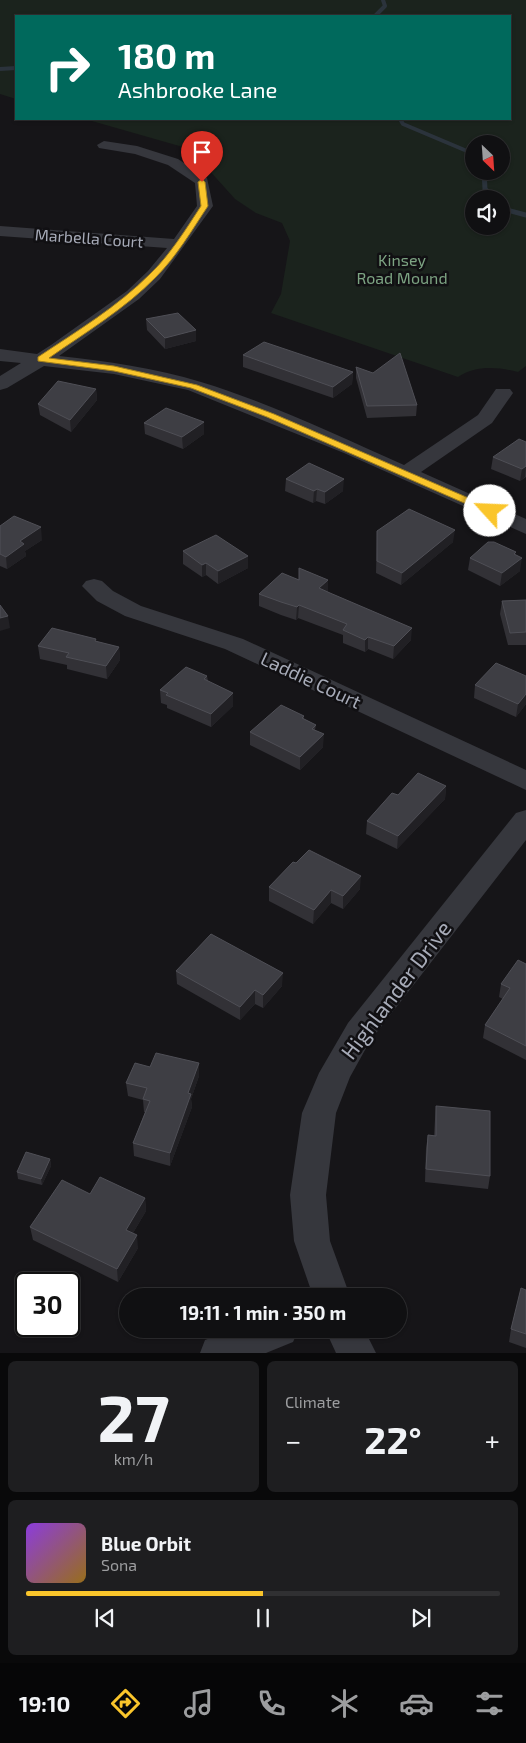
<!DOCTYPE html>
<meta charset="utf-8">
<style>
body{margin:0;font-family:"Exo 2",sans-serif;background:#1e1e20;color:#f1f3f6;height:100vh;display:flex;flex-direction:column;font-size:19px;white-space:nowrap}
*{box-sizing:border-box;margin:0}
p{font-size:16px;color:#9c9d9f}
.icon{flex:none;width:28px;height:28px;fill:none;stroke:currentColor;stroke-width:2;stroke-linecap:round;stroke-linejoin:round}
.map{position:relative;height:1353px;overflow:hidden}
.drawer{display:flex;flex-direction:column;gap:8px;padding:8px;background:#09090a;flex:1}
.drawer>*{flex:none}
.top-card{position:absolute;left:15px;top:15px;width:496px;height:105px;border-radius:0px;box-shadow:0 1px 4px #0004,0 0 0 1px #303032;background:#00695c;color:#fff;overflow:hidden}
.needle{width:32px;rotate:155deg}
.tools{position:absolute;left:465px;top:135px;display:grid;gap:10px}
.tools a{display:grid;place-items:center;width:45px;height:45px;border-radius:50%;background:#101012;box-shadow:0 1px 4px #0004,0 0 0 1px #303032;font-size:25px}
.speed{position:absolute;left:15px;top:1272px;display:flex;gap:10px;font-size:25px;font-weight:700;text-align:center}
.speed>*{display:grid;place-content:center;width:65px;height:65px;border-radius:50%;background:#101012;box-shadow:0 1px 4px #0004,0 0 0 1px #303032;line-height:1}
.speed .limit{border:2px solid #111;border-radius:8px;background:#fff;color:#111}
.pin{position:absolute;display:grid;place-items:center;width:42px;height:42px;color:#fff;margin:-51px -21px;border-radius:50% 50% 50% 0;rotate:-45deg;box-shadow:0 0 5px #0007}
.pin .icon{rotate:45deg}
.me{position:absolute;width:55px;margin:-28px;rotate:295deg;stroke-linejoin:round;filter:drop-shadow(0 0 4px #0008)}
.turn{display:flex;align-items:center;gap:18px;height:105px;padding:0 20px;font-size:22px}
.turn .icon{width:65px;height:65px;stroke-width:2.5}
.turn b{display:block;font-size:35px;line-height:42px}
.big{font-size:38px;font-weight:700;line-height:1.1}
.drawer .card{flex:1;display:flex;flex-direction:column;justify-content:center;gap:8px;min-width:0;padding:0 18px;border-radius:8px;background:#1e1e20}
.drawer .dial{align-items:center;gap:0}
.dial b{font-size:65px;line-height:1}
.song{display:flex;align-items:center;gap:15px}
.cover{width:60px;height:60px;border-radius:8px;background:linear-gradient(135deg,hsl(270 70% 55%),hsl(40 70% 35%))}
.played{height:5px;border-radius:2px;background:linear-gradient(90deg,#fac52b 50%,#303032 50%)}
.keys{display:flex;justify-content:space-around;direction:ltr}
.heat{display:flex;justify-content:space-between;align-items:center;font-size:28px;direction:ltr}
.drawer .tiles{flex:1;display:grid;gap:8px;grid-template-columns:1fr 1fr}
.card:last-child{grid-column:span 2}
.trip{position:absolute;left:119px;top:1288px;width:288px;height:50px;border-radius:25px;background:#101012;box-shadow:0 1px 4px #0004,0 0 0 1px #303032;font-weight:700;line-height:50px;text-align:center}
.dock{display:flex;height:80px;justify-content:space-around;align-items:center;background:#060607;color:#9c9d9f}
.dock .icon{width:35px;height:35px}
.dock .selected{color:#fac52b}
.dock b{font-size:22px;color:#f1f3f6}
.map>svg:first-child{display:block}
.green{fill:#1b231d;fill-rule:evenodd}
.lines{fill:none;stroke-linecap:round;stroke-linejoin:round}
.stream-far1{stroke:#2b333c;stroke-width:4}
.stream{stroke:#2b333c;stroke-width:5}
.street{fill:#36373d;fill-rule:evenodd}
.wall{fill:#323136}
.shaded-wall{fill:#212024}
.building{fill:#3e3e44;stroke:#4f4f56}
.route{fill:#fac52b;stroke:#a2801c}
.labels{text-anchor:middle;stroke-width:5;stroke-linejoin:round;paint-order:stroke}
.far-street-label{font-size:16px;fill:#a7abb8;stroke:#111013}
.far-park-label{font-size:16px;fill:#7da483;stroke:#111013}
.street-label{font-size:19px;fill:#a7abb8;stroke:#111013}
.near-street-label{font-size:22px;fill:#a7abb8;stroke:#111013}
</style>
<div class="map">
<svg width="526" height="1353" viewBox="0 0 526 1353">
<rect width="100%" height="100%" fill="#161518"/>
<path class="green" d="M0,0H526V366L518,372C498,367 476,365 458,377L271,313L281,294L290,241L282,223L256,213L235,199L190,149L85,119H510V16H16V99L0,94ZM474,144H501V171H474ZM474,199H501V226H474Z"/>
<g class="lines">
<path class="stream-far1" d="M375,16L385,6L383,0
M0,69L16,68
M400,119L403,124L474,154"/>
<path class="stream" d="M484,171L485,189L495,199
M501,205L507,210L526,215"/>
<path class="street" d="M104,141L137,146L178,159L207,178L213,206L160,279L139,299L59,356C107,361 155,368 201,382C270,403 338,436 404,465L478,415L496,389H510L513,393L492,423L421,472L526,519V534L344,453L188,390L114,374L44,366L7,388L0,390V376L21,363L0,361V349L37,354L51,345L127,291L148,271L167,248L0,236V226L174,239L197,206L195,183L168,165L135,154L99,148L97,145Z
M94,579L102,581L113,591L141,606L243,639L526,770V790L225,649L125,616L97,601L82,586L86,581Z
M526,810V840L370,1041L350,1077L336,1113L326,1195L330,1241L350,1296H313L294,1241L290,1195L302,1113L319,1073L348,1023L516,813Z
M233,1329H299L293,1342L266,1353H200L205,1340Z
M325,1329H364L376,1353H336Z"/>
</g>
<path class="wall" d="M146,319L196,330V341L165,349L147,330Z
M243,355L353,372L352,384L333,398L243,367Z
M356,367L417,405L416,416L367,418L356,378Z
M96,389L97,400L71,432L40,415L38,404Z
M204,422V434L183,449L145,434L144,423Z
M526,442V477L520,481L491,469L493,457Z
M286,479L343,491L325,504L316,501L313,503L285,491Z
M0,526L42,540L25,551L26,556L7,569L0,566Z
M377,531L453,542L401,585L376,573Z
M183,551L248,568L218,584L206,575L202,577L183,564Z
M516,555L520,571L500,586L468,570L470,558Z
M299,568L328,580V592L411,640L393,659L368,649L365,652L343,643V635L298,618L296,620L281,615L259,606V594L299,579Z
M526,600V645H508L500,614L502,601Z
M96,642L119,647L120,660L107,679L67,669V665L40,659L38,646Z
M207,676L208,681L233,706L211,727L167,708V705L161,703L160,690Z
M475,685L526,694V704L516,717L474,698Z
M304,716V719L316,725L315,730L323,747L300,770L250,745V732Z
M446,786L445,799L397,849L366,834L367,821L398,795Z
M269,887L360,889L343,909L331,903L313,924L269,901Z
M526,964V1060L483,1038L485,1025L503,999L499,997L501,984Z
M176,971L282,986L263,1008L255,1004L240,1020L177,984Z
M199,1063V1076L191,1099L192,1107L170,1166L134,1156L133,1143L145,1112H144L143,1100L128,1096L126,1083L150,1067Z
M436,1106L490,1176L488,1189L425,1182L426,1148L428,1135L434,1136L435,1119Z
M50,1159L51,1166L42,1185L18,1179L17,1172Z
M90,1194L145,1198L146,1211L133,1233L138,1248L118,1282L33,1240L30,1227Z
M526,1290V1348L509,1342L511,1329Z"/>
<path class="shaded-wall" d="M196,330V341L165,349V338Z
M353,372L352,384L333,398V387Z
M96,389L97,400L71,432L70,420Z
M204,422V434L183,449L182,437Z
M526,466L525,477L520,481L522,469Z
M344,479L343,491L325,504V492Z
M317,489L316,501L313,503L314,491Z
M41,527L42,540L25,551L26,556L7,569L6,557L20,541Z
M455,530L453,542L401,585L402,573Z
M516,552L515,563L522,558L520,571L500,586L502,573L514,554Z
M248,556V568L218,584V571Z
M206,563V575L202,577V565Z
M328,580V592L319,588Z
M299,605L298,618L296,620L297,607Z
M8,616L10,628L0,631V618Z
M412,628L411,640L393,659L394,646Z
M368,637V649L365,652V640Z
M119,647L120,660L107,679L106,666Z
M233,693V706L211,727V714Z
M526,694V704L516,717L518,704Z
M324,734L323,747L300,770V757Z
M446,786L445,799L397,849L398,836Z
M361,876L360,889L343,909V896Z
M331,890V903L313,924L314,910Z
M283,973L282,986L263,1008V995Z
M255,990V1004L240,1020V1007Z
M199,1063V1076L191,1099L192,1107L170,1166V1153L188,1093Z
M50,1159L51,1166L42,1185L41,1179Z
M145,1198L146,1211L127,1243L126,1230Z
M137,1235L138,1248L118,1282L117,1269Z"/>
<path class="building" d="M178,313L196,330L165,338L146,319Z
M264,342L353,372L333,387L243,355Z
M400,353L417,405L367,406L356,367L373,373Z
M58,381L96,389L70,420L38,404Z
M166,408L204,422L182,437L144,423Z
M519,439L526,442V466L522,469L493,457Z
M309,463L344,479L325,492L317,489L314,491L286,479Z
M409,509L455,530L402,573L377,561V531Z
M14,516L41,527L20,541L24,544L6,557L0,554V526Z
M216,535L248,556L218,571L206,563L202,565L183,551Z
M488,542H494L516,552L514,554L522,558L502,573L470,558Z
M299,568L328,580L319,588L330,593L412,628L394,646L368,637L365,640L343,630L347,624L299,605L297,607L281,602L259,594L282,573L299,580Z
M526,600V632L510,633L502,601Z
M0,605L8,616L0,618Z
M52,628L96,639L95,641L119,647L106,666L66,657L69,653L38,646Z
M496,663L526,676V694L518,704L475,685Z
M186,667L207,676L204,679L233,693L211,714L166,695L168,693L160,690Z
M281,705L304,716L302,718L316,725L312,729L324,734L300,757L250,732Z
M418,773L446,786L398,836L367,821L392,793L398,795Z
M309,850L361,876L343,896L331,890L314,910L269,887L293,862L296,863Z
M211,934L283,973L263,995L255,990L240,1007L176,971Z
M518,960L526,964V1046L485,1025L510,988L501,984Z
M156,1053L199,1063L188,1093L191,1094L170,1153L133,1143L150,1101L143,1099L147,1088L126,1083L135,1063L150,1067Z
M436,1106L490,1111V1176L426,1169L428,1135L436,1136Z
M26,1152L50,1159L41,1179L17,1172Z
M100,1177L145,1198L126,1230L137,1235L117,1269L30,1227L62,1180L90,1194Z
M521,1288L526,1290V1334L511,1329Z"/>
<path class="route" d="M202,179L205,182L208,206C192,230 177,256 156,277C125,309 86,332 49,358L114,366L197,385L274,414L494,509V513H487L267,417L191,388L114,371L38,361V357C77,331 117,307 150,274C170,255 186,229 201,206L198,182Z"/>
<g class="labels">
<g class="far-street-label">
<text transform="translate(89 238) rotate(4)" y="6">Marbella Court</text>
</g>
<g class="far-park-label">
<text x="402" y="266">Kinsey<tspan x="402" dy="18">Road Mound</tspan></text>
</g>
<g class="street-label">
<text transform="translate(311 680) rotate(25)" y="7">Laddie Court</text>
</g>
<g class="near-street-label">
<text transform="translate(396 990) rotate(-53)" y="8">Highlander Drive</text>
</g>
</g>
</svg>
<div class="tools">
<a><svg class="needle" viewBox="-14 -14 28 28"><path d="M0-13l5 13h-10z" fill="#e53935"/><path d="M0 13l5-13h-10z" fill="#9c9d9f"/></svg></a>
<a><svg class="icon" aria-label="sound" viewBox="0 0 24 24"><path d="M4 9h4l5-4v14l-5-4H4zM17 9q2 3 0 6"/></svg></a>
</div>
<div class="speed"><div class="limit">30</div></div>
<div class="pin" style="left:202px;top:182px;background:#d93025"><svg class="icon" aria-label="arrive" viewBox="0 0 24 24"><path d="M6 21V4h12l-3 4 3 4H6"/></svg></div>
<svg class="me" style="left:490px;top:511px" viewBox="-20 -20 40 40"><circle r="19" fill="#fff"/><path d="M0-13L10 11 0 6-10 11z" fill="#fac52b"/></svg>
<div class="trip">19:11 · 1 min · 350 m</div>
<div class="top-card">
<div class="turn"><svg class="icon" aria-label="right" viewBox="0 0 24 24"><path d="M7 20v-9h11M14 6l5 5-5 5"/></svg><div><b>180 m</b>Ashbrooke Lane</div></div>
</div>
</div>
<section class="drawer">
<div class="tiles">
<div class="card dial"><b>27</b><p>km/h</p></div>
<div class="card"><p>Climate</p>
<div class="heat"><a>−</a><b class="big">22°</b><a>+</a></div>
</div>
<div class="card">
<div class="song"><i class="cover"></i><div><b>Blue Orbit</b><p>Sona</p></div></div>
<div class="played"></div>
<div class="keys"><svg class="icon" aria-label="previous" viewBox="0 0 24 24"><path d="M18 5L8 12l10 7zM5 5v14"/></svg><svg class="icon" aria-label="pause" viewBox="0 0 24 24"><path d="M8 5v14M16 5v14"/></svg><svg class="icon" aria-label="next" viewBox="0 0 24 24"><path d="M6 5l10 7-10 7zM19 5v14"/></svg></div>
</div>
</div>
</section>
<nav class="dock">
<b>19:10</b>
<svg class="icon selected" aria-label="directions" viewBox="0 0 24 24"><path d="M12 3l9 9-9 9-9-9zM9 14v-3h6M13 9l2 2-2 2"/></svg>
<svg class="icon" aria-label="music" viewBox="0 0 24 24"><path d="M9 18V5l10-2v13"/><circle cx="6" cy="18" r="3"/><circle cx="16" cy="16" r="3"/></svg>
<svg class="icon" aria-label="phone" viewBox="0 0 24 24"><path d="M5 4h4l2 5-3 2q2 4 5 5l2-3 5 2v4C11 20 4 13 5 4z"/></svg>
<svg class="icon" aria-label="climate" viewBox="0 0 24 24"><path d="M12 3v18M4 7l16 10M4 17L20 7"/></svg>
<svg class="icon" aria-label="car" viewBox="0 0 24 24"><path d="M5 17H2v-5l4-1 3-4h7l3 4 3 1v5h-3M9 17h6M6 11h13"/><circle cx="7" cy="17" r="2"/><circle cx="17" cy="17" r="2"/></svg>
<svg class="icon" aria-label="filters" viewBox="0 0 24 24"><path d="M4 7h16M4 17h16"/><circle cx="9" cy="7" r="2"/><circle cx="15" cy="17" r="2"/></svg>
</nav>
